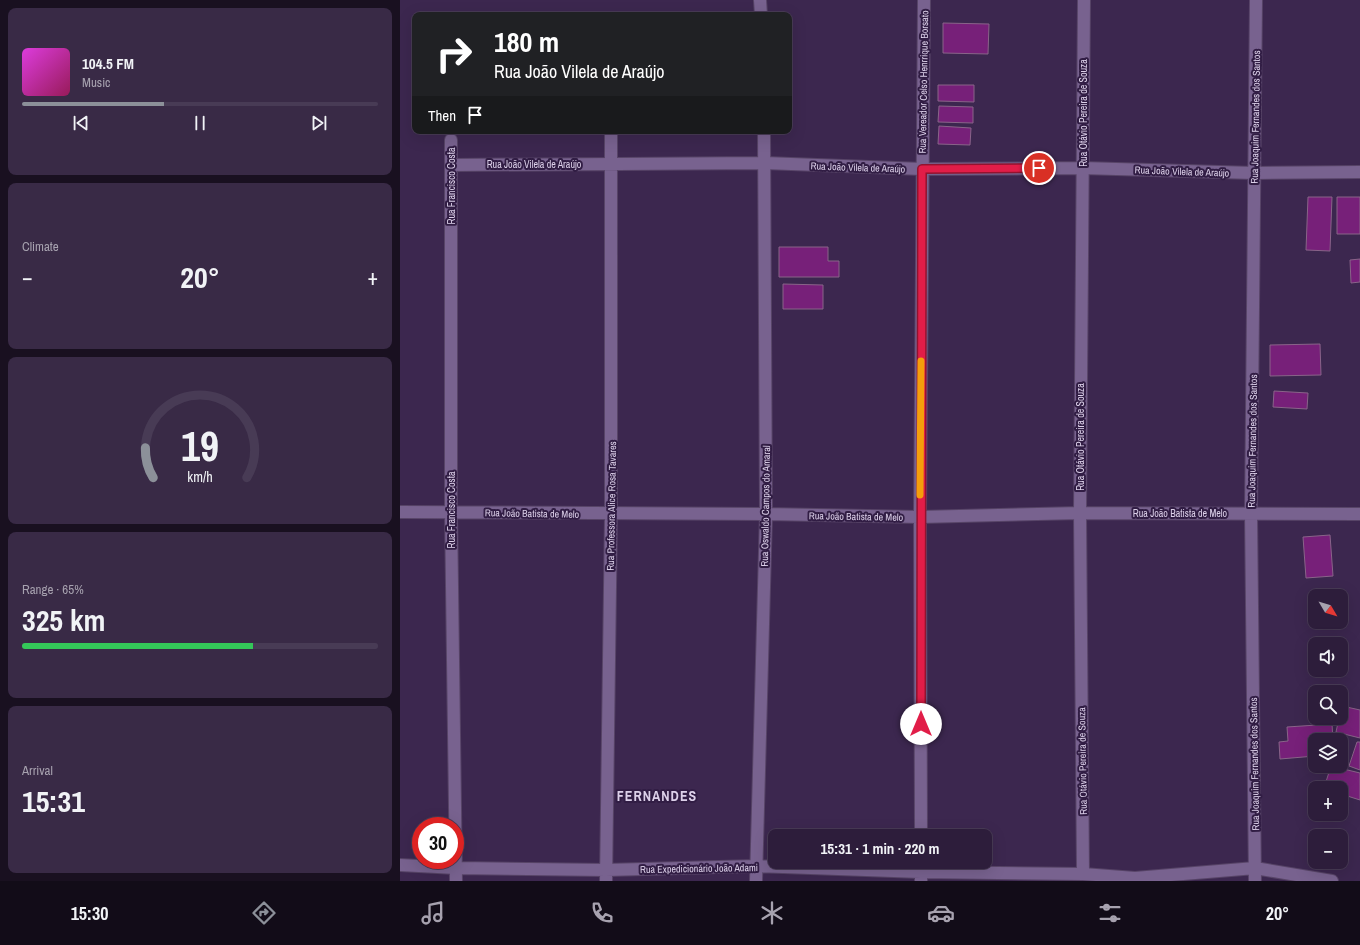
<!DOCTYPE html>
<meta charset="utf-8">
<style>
body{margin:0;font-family:"Archivo Narrow",sans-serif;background:#392a46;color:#f1f3f6;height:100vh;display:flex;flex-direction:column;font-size:15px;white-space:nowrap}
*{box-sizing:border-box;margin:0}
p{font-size:13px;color:#a7a2af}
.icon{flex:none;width:22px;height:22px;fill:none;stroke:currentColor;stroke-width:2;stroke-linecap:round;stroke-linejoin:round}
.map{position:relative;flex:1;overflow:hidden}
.side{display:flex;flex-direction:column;gap:8px;padding:8px;background:#191020;width:400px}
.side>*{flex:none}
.hud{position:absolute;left:12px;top:12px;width:380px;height:122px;border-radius:8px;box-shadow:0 4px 16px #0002,0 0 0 1px #483b55;background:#202124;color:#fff;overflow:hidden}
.needle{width:26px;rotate:128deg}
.buttons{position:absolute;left:908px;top:589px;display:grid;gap:8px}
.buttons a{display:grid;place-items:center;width:40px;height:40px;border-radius:8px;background:#2d1d3b;box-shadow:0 4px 16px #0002,0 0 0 1px #483b55;font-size:20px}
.speed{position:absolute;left:12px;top:817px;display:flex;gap:8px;font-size:20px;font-weight:700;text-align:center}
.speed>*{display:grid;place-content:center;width:52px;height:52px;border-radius:50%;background:#2d1d3b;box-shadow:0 4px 16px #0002,0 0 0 1px #483b55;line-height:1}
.speed .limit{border:6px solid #d22;background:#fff;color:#111}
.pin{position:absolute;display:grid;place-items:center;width:34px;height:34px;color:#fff;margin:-17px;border:2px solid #fff;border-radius:50%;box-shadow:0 1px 4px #0007}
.me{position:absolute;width:44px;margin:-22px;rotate:0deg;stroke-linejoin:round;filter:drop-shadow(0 0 3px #0008)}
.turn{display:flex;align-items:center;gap:14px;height:84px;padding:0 16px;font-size:18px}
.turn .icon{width:52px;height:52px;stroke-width:2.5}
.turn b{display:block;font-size:28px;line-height:34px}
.then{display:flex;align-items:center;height:38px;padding:0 16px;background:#0003;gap:8px;font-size:15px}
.big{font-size:30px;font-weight:700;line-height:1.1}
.side .card{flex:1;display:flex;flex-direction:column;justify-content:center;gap:6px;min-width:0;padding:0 14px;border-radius:8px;background:#392a46}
.side .dial{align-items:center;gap:0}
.dial svg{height:104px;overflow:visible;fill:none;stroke:#483b55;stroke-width:7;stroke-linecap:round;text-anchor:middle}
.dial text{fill:#f1f3f6;stroke:none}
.song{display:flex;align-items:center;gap:12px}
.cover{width:48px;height:48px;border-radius:6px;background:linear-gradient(135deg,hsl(300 70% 55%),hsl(330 70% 35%))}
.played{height:4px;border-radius:2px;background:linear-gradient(90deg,#8c9099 40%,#483b55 40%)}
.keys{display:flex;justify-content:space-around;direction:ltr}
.heat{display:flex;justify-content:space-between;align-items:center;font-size:22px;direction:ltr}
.charge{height:6px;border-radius:3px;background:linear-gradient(90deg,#34c759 65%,#483b55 0)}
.trip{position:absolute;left:368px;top:829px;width:224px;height:40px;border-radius:8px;background:#2d1d3b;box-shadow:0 4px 16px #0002,0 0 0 1px #483b55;font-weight:700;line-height:40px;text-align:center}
.dock{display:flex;height:64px;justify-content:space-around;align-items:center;background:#120c18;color:#a7a2af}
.dock .icon{width:28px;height:28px}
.dock .current{color:#8c9099}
.dock b{font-size:18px;color:#f1f3f6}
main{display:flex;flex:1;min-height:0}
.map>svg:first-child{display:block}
.building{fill:#772079;stroke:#896489}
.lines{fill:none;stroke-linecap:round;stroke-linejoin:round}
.minor-casing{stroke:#574467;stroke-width:14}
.minor{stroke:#78628f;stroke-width:12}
.route-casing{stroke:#92132f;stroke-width:10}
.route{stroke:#e11d48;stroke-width:7}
.slow{stroke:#f59e0b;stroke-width:7}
.labels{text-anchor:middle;stroke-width:4;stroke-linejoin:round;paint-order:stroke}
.street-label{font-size:10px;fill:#dcd0e9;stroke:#311d44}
.district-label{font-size:14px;font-weight:bold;letter-spacing:1px;fill:#dcd0e9;stroke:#311d44}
</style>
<main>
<section class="side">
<div class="card">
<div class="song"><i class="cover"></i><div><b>104.5 FM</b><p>Music</p></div></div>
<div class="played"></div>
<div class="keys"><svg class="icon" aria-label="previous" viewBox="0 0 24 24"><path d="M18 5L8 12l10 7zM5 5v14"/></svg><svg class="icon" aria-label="pause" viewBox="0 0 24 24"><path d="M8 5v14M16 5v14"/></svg><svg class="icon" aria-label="next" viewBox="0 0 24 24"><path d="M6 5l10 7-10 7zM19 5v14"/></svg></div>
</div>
<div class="card"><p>Climate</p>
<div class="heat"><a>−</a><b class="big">20°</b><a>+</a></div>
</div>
<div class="card dial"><svg viewBox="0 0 100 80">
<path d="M14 69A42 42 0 1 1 86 69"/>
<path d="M14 69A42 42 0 0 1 8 46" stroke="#8c9099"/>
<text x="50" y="56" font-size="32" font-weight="700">19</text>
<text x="50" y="72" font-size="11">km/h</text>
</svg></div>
<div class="card"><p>Range · 65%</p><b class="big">325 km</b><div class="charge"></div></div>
<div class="card"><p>Arrival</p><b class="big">15:31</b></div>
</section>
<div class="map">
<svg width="960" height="881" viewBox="0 0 960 881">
<rect width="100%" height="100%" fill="#3c274f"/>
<path class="building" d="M543,23L589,24L588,54L543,53Z
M538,85H574V102L538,101Z
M539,106L573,107V123L538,122Z
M539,126L571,128L570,145L538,144Z
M908,197H932L930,251L906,250Z
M937,197H960V234H937Z
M379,247H428V261H439V277H379Z
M960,259V282L951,283L950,260Z
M383,284L423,285V309H383Z
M920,344L921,375L870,376V345Z
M874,391L908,393L907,409L873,407Z
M930,535L933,576L906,578L903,537Z
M942,706L960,710V738L936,732L939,718H941Z
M932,724L933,740H915V756L880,759L879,742L888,741L887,727Z
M957,742H960V770L949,766Z
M931,766L960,773V800L941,794V788H924Z"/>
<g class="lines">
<g class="minor-casing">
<path id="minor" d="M360,0L361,15
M51,140V512L56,881
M51,165L365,163L522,169L682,168L854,173L960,172
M0,512L366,514L520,517L680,513L960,514
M521,836L520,517L524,0
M521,862V881
M0,865L56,868L206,870L356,866L521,872L683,874L735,878L855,868L932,881
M683,874L680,513L684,0
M206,881L211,514V131
M356,881L366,514L364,131
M855,881L851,513L856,0"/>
</g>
<use href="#minor" class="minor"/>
</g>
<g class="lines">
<g class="route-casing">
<path id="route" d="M521,724L522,169L639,168"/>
</g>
<use href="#route" class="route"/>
<path class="slow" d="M520,495L521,361"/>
</g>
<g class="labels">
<g class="street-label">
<text transform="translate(523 82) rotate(-89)" y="4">Rua Vereador Celso Henrrique Borsato</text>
<text transform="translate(683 113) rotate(-90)" y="4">Rua Otávio Pereira de Souza</text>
<text transform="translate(855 117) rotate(-89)" y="4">Rua Joaquim Fernandes dos Santos</text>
<text x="134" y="168">Rua João Vilela de Araújo</text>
<text transform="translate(458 167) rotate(2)" y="4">Rua João Vilela de Araújo</text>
<text transform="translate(782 171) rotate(2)" y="4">Rua João Vilela de Araújo</text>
<text transform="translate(51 186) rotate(-90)" y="4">Rua Francisco Costa</text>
<text transform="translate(680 437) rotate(-90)" y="4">Rua Otávio Pereira de Souza</text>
<text transform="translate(852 441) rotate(-89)" y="4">Rua Joaquim Fernandes dos Santos</text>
<text transform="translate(211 506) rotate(-89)" y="4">Rua Professora Alice Rosa Tavares</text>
<text transform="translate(365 506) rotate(-89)" y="4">Rua Oswaldo Campos do Amaral</text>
<text transform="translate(51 510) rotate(-90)" y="4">Rua Francisco Costa</text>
<text transform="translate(132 513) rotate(1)" y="4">Rua João Batista de Melo</text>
<text x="780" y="517">Rua João Batista de Melo</text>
<text transform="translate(456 516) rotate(1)" y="4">Rua João Batista de Melo</text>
<text transform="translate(682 761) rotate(-91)" y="4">Rua Otávio Pereira de Souza</text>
<text transform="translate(854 764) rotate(-91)" y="4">Rua Joaquim Fernandes dos Santos</text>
<text transform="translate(299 868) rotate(-1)" y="4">Rua Expedicionário João Adami</text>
</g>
<g class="district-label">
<text x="257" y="801">FERNANDES</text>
</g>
</g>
</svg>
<div class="buttons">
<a><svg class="needle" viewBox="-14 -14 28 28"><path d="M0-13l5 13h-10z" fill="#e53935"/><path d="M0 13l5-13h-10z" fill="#a7a2af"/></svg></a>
<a><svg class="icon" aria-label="sound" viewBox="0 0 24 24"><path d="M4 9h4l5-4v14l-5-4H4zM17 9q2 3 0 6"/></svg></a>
<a><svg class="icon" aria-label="search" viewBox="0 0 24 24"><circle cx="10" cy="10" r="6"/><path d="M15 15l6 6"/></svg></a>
<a><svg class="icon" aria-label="layers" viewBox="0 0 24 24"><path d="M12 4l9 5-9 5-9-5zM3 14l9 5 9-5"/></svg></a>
<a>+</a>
<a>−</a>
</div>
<div class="speed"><div class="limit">30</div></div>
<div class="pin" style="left:639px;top:168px;background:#d93025"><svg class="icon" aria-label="arrive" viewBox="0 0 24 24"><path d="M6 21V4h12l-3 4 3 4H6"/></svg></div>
<svg class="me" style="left:521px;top:724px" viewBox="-20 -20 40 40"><circle r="19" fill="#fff"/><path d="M0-13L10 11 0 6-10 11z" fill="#e11d48"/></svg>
<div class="trip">15:31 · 1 min · 220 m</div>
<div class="hud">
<div class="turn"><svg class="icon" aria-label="right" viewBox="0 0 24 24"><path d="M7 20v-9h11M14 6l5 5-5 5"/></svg><div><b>180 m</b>Rua João Vilela de Araújo</div></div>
<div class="then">Then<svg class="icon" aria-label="arrive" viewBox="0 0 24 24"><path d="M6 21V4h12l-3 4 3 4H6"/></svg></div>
</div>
</div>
</main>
<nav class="dock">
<b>15:30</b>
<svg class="icon current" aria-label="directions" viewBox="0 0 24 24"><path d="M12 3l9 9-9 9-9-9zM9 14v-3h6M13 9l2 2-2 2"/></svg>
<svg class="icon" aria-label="music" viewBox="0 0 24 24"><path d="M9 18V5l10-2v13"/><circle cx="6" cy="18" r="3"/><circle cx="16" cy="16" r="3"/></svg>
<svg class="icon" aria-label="phone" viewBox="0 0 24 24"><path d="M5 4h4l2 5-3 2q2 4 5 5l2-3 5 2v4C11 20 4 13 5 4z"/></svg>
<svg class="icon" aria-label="climate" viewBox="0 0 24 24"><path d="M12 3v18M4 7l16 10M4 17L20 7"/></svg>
<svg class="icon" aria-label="car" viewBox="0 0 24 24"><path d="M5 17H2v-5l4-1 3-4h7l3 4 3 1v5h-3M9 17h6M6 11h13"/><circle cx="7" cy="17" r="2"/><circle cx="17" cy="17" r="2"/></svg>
<svg class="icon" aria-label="filters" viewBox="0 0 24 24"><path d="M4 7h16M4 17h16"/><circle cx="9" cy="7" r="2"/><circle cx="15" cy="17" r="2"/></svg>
<b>20°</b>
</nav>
